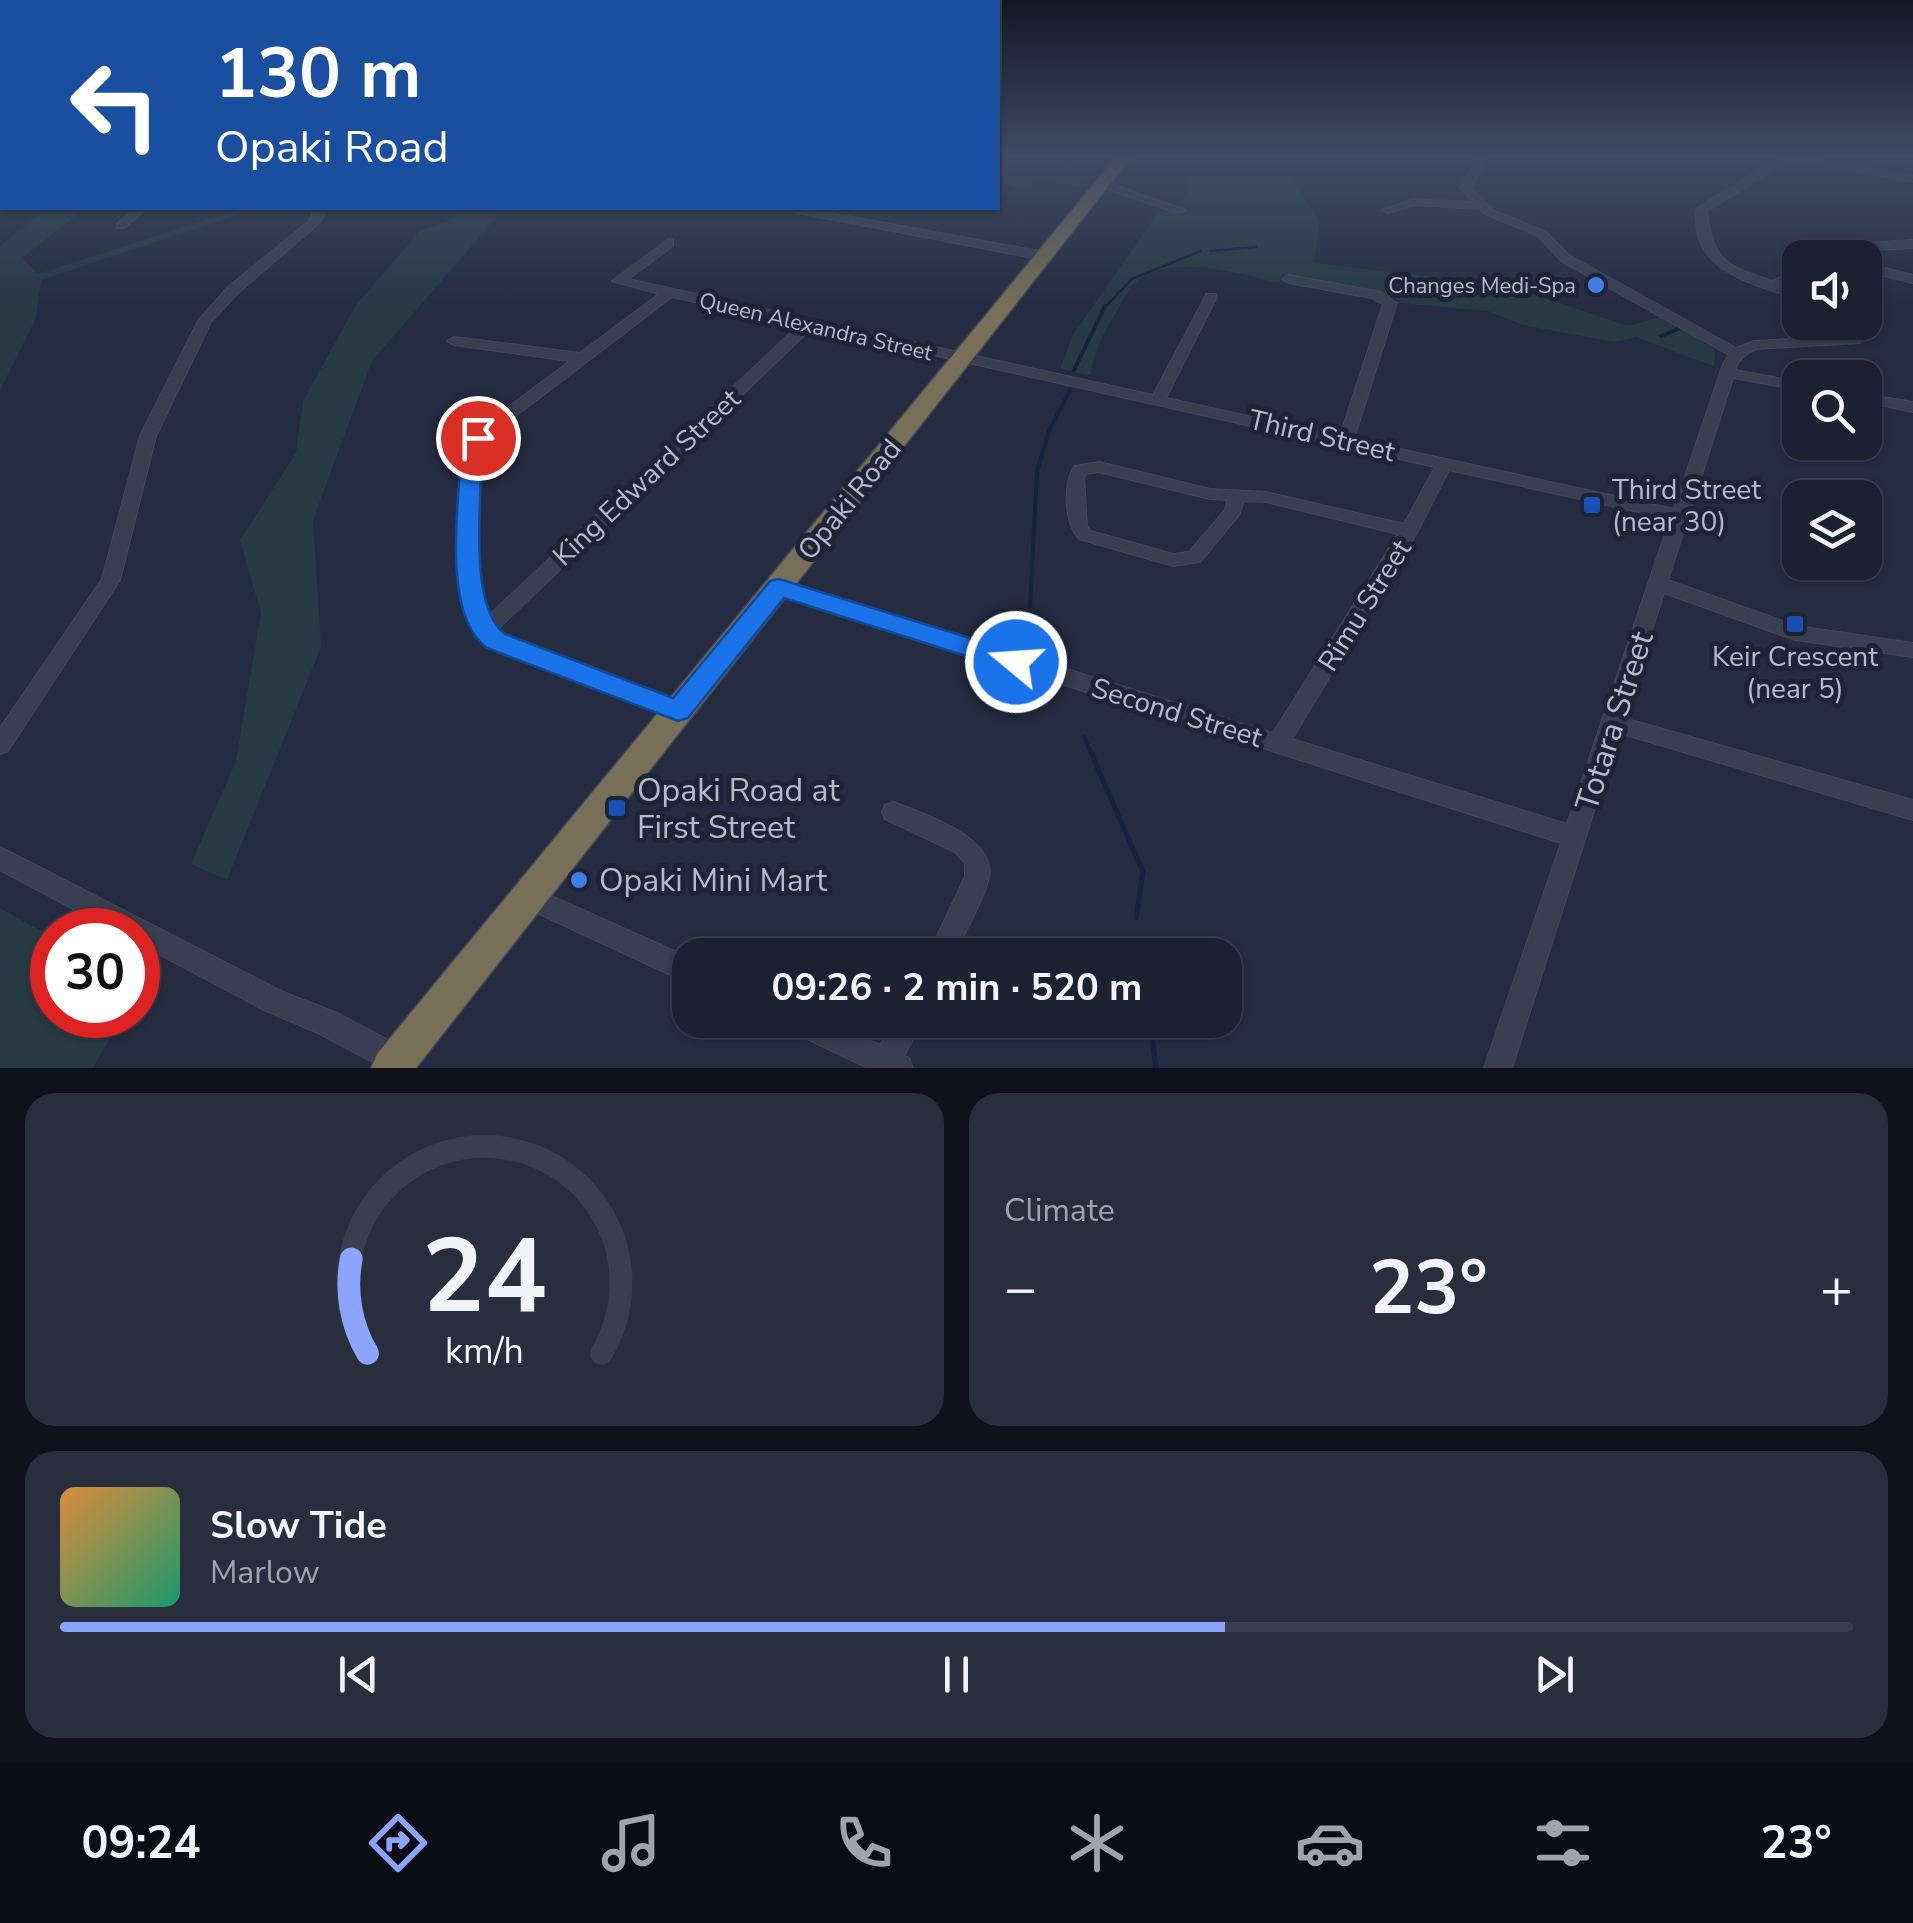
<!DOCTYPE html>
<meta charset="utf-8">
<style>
body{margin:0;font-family:"Nunito Sans",sans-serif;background:#292e3d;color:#f1f3f6;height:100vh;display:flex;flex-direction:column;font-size:38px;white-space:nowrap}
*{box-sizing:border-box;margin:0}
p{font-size:32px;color:#a0a3ab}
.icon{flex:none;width:55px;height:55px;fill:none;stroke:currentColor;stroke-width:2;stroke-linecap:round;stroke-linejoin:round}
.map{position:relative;height:1068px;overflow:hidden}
.drawer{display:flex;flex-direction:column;gap:25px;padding:25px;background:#0f121b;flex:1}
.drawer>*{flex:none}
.banner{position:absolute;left:0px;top:0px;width:1000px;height:210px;box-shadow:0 2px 8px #0004,0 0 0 2px #3a3e4d;background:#1a4fa0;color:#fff;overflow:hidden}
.tools{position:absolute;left:1782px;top:240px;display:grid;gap:20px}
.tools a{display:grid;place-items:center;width:100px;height:100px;border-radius:20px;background:#1c2131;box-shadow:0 2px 8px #0004,0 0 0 2px #3a3e4d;font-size:50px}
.speed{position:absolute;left:30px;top:908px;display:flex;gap:20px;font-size:50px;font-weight:700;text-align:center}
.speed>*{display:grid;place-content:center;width:130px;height:130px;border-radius:50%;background:#1c2131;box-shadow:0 2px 8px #0004,0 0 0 2px #3a3e4d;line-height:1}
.speed .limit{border:15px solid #d22;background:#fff;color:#111}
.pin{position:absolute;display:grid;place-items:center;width:85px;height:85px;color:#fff;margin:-42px;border:5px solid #fff;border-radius:50%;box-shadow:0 2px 10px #0007}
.me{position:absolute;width:110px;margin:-55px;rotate:288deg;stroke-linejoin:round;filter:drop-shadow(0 0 8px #0008)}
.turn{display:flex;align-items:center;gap:35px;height:210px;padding:0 50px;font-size:45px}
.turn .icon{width:130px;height:130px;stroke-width:2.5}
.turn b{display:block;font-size:70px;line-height:85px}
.big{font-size:75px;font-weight:700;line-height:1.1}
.drawer .widget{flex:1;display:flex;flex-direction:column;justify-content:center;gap:15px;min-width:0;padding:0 35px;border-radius:30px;background:#292e3d}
.drawer .dial{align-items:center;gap:0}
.dial svg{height:260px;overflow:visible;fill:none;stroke:#3a3e4d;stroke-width:7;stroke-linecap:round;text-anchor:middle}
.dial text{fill:#f1f3f6;stroke:none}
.song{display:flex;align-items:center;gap:30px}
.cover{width:120px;height:120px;border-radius:15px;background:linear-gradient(135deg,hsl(30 70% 55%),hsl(160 70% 35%))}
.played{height:10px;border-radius:5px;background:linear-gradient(90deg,#8aa5fb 65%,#3a3e4d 65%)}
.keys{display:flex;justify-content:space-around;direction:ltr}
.heat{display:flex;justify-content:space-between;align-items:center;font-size:55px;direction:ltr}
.drawer .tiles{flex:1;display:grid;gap:25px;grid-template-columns:1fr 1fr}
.widget:last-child{grid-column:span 2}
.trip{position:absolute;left:672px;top:938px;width:570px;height:100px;border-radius:30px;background:#1c2131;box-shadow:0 2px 8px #0004,0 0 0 2px #3a3e4d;font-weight:700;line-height:100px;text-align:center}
.tab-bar{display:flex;height:160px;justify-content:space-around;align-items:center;background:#0b0d14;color:#a0a3ab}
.tab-bar .icon{width:70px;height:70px}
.tab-bar .current{color:#8aa5fb}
.tab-bar b{font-size:45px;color:#f1f3f6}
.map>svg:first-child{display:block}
.green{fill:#273b42}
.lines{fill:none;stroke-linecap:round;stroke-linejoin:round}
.stream-far2{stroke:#172140;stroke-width:2.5}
.stream-far1{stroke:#172140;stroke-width:4}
.stream{stroke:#172140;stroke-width:5}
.minor-casing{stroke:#42485a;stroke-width:2}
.highway-casing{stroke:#414758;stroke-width:3}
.minor{fill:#393f51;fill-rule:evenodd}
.highway{fill:#776f56;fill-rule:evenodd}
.route{fill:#1a73e8;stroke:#114b97;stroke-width:2.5}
.shop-dot{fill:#3f7fe0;stroke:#1e2436;stroke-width:4}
.transit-dot{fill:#1a4fb4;stroke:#1e2436;stroke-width:4}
.labels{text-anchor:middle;stroke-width:10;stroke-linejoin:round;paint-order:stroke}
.far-poi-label{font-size:22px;fill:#b5bacb;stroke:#1e2436;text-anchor:end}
.far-street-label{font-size:22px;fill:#b5bacb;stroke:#1e2436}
.street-label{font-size:28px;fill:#b5bacb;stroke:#1e2436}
.poi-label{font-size:28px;fill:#b5bacb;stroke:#1e2436;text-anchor:start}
.near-street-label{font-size:32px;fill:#b5bacb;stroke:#1e2436}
.near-poi-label{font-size:32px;fill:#b5bacb;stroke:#1e2436;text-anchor:start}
</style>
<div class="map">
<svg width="1913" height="1068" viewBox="0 0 1913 1068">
<rect width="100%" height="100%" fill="#252c41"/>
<path class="green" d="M998,157H1024L1096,169L1081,187L1037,181L1029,189L998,184Z
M1133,157L1312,158L1306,165L1291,163L1289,175L1320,221L1314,263L1504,285L1628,326L1664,316L1715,350L1714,366L1636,337L1615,342L1523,325L1488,311L1400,303L1395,298L1282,275L1279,283C1242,274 1166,251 1134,284C1127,291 1122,302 1117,311C1103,333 1095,349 1090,375L1060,369L1073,335L1148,227L1157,212L1155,209L1179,214L1190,182L1126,167Z
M48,208H102L84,209L22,258L38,274L243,208H287L249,211L41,280L36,318L0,390V246Z
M457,208H497L495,219L372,361L313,520L321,647L227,880L191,864L236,761L261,613L240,540L296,453L303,401L356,305L420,231L455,218Z
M0,908L52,937V1015H124L93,1068H0Z"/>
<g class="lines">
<path class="stream-far2" d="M1210,251L1256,247
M1103,309L1132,279L1201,251"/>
<path class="stream-far1" d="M1661,336L1678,329
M1074,370L1105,306
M1030,607L1037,471L1049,431L1070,390
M1084,737L1090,751"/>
<path class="stream" d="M1089,748L1143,872L1136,918
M1150,1020L1156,1068"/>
<g class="minor-casing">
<path id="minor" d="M1478,157H1488L1471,188L1493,210L1546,232L1569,255L1736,348L1754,341L1851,336L1857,333L1852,322L1865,321L1871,334L1859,343L1756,349C1746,353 1739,359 1735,370L1800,382V390L1733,378L1668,580L1797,626L1913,643V657L1795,640L1664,593L1624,718L1913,800V820L1619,733L1512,1068H1484L1561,843L772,592L770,587L772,582H786L1273,733L1398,534L1266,502L1244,501L1239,515L1200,562L1173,566L1079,539C1064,522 1063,486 1074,466L1099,462L1210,489L1266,492L1404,524L1435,467L812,328L497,630L503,636L685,705L688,711L685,717L678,719L671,717L489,646L473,632L475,629C448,573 461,508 464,448L472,434L570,361L454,345L447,341L454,337L580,353L659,294L612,281L669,239L673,240V246L628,279L1153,395L1205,297L1206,294H1216L1217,297L1166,398L1340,436L1383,304L1372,298L1288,283L1282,279L1288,275L1381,292L1397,303L1354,439L1674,509L1723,364L1729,355L1561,261L1538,236L1485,214L1480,209L1415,205L1388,213L1382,210L1414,199L1473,202L1460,188ZM672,297L799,325L488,616C467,565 478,502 480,448L484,440ZM1449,470L1670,519L1567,824L1292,739L1418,531ZM1099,472L1210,499L1227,500L1225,510L1189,552L1173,554L1091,531L1087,526L1084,478L1086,474Z
M1781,157H1806L1913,176V182L1790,160L1707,211C1712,262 1728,266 1772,281L1800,268V277L1784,285L1800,291V299C1753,285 1687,270 1697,208Z
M1102,181L1184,209L1186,211L1176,213L1098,186L1097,184Z
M134,208H146L125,228H117V224Z
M312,208H323L324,216L317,225L238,293L211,322L156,436L120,580L8,751L0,754V728L102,579L140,436L198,321L228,287L309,221L312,216Z
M782,208H803L1044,252L1050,256L1044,260L788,211Z
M1913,240V248L1855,251L1840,258H1822L1853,244Z
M1865,263L1913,275V283L1865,271Z
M1865,394L1913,402V412L1865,402Z
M893,802C923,813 997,838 989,877C985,898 964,934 954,955H928L965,877V863L955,852L885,819L882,812L885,805Z
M0,847L283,992L337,1013L407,1050L411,1060L408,1068H384L318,1033L266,1011L138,943V930H113L0,870Z
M529,886L690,958V984L520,905L517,897L520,889Z
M782,1020H825L880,1045L895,1020H923L904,1056L909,1058L913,1068H868L786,1029Z"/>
</g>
<g class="highway-casing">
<path id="highway" d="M1116,157H1131L416,1068H371L377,1054Z"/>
</g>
<use href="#minor" class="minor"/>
<use href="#highway" class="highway"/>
</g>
<linearGradient id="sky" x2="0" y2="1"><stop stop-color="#141824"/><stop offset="0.51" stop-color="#404b65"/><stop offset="1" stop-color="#404b65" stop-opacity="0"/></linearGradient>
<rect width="1913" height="307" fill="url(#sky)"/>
<path class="route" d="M478,431L488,438L482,448C482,493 467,607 505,634L673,698L770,581L779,579L1025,655L1029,662L1025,669L1016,672L784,598L688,718L678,721L487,648C440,613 460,501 461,448L471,433Z"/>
<g class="shop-dot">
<circle cx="1596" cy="285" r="10"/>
<circle cx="579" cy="880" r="10"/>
</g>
<g class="transit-dot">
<rect x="1582" y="495" width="20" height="20" rx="5"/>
<rect x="1785" y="614" width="20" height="20" rx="5"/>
<rect x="607" y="798" width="20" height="20" rx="5"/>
</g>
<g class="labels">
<g class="far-poi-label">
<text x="1576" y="293">Changes Medi-Spa</text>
</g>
<g class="far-street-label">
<text transform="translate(816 326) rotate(13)" y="8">Queen Alexandra Street</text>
</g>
<g class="street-label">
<text transform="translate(1322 435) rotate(13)" y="10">Third Street</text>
<text transform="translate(646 477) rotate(-43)" y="10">King Edward Street</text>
<text transform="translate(849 499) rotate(-51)" y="10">Opaki Road</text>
<text transform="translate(1364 605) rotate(-58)" y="10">Rimu Street</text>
<text transform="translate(1177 712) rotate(17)" y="10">Second Street</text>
</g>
<g class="poi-label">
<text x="1612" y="499">Third Street<tspan x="1612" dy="32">(near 30)</tspan></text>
<text x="1795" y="666" text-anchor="middle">Keir Crescent<tspan x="1795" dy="32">(near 5)</tspan></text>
</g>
<g class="near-street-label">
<text transform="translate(1614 721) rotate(-72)" y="11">Totara Street</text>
</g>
<g class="near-poi-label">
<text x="637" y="801">Opaki Road at<tspan x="637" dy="37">First Street</tspan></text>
<text x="599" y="891">Opaki Mini Mart</text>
</g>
</g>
</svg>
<div class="tools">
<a><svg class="icon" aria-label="sound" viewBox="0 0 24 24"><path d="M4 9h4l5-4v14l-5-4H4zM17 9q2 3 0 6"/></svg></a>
<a><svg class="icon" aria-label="search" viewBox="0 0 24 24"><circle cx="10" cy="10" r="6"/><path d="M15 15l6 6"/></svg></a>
<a><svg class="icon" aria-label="layers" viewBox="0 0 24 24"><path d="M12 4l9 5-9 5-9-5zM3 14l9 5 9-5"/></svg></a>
</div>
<div class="speed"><div class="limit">30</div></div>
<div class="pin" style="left:478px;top:438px;background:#d93025"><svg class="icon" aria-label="arrive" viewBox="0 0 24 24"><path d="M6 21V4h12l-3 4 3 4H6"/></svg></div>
<svg class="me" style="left:1016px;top:662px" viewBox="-20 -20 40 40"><circle r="17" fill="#1a73e8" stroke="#fff" stroke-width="3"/><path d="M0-11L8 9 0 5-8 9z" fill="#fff"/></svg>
<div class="trip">09:26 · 2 min · 520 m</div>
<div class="banner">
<div class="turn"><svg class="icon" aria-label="left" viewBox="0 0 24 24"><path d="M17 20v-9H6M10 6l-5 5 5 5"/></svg><div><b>130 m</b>Opaki Road</div></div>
</div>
</div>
<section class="drawer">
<div class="tiles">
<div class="widget dial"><svg viewBox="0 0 100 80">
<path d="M14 69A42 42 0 1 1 86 69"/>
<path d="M14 69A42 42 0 0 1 9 40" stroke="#8aa5fb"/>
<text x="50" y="56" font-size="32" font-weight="700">24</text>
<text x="50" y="72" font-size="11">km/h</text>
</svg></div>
<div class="widget"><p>Climate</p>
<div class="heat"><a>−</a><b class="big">23°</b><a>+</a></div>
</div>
<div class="widget">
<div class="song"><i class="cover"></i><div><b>Slow Tide</b><p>Marlow</p></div></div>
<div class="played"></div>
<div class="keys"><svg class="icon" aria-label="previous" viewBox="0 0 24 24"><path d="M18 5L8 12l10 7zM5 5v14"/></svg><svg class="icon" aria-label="pause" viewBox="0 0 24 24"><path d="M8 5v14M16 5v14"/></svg><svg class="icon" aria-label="next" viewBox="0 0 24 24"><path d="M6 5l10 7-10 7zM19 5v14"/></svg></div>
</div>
</div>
</section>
<nav class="tab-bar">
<b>09:24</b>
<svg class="icon current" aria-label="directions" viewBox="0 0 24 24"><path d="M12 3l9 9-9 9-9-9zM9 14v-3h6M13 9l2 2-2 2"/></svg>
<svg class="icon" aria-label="music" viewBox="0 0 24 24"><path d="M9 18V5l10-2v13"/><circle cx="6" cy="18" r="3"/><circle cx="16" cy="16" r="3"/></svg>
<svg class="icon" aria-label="phone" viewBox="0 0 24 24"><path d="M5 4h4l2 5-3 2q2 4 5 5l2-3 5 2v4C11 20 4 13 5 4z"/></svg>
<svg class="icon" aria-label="climate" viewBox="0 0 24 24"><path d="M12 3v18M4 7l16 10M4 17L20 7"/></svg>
<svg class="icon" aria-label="car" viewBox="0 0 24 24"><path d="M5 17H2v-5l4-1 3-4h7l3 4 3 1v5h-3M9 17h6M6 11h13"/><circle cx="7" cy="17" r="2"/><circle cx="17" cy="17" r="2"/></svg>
<svg class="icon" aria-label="filters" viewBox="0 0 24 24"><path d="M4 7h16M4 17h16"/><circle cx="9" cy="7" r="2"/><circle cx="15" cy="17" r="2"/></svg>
<b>23°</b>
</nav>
